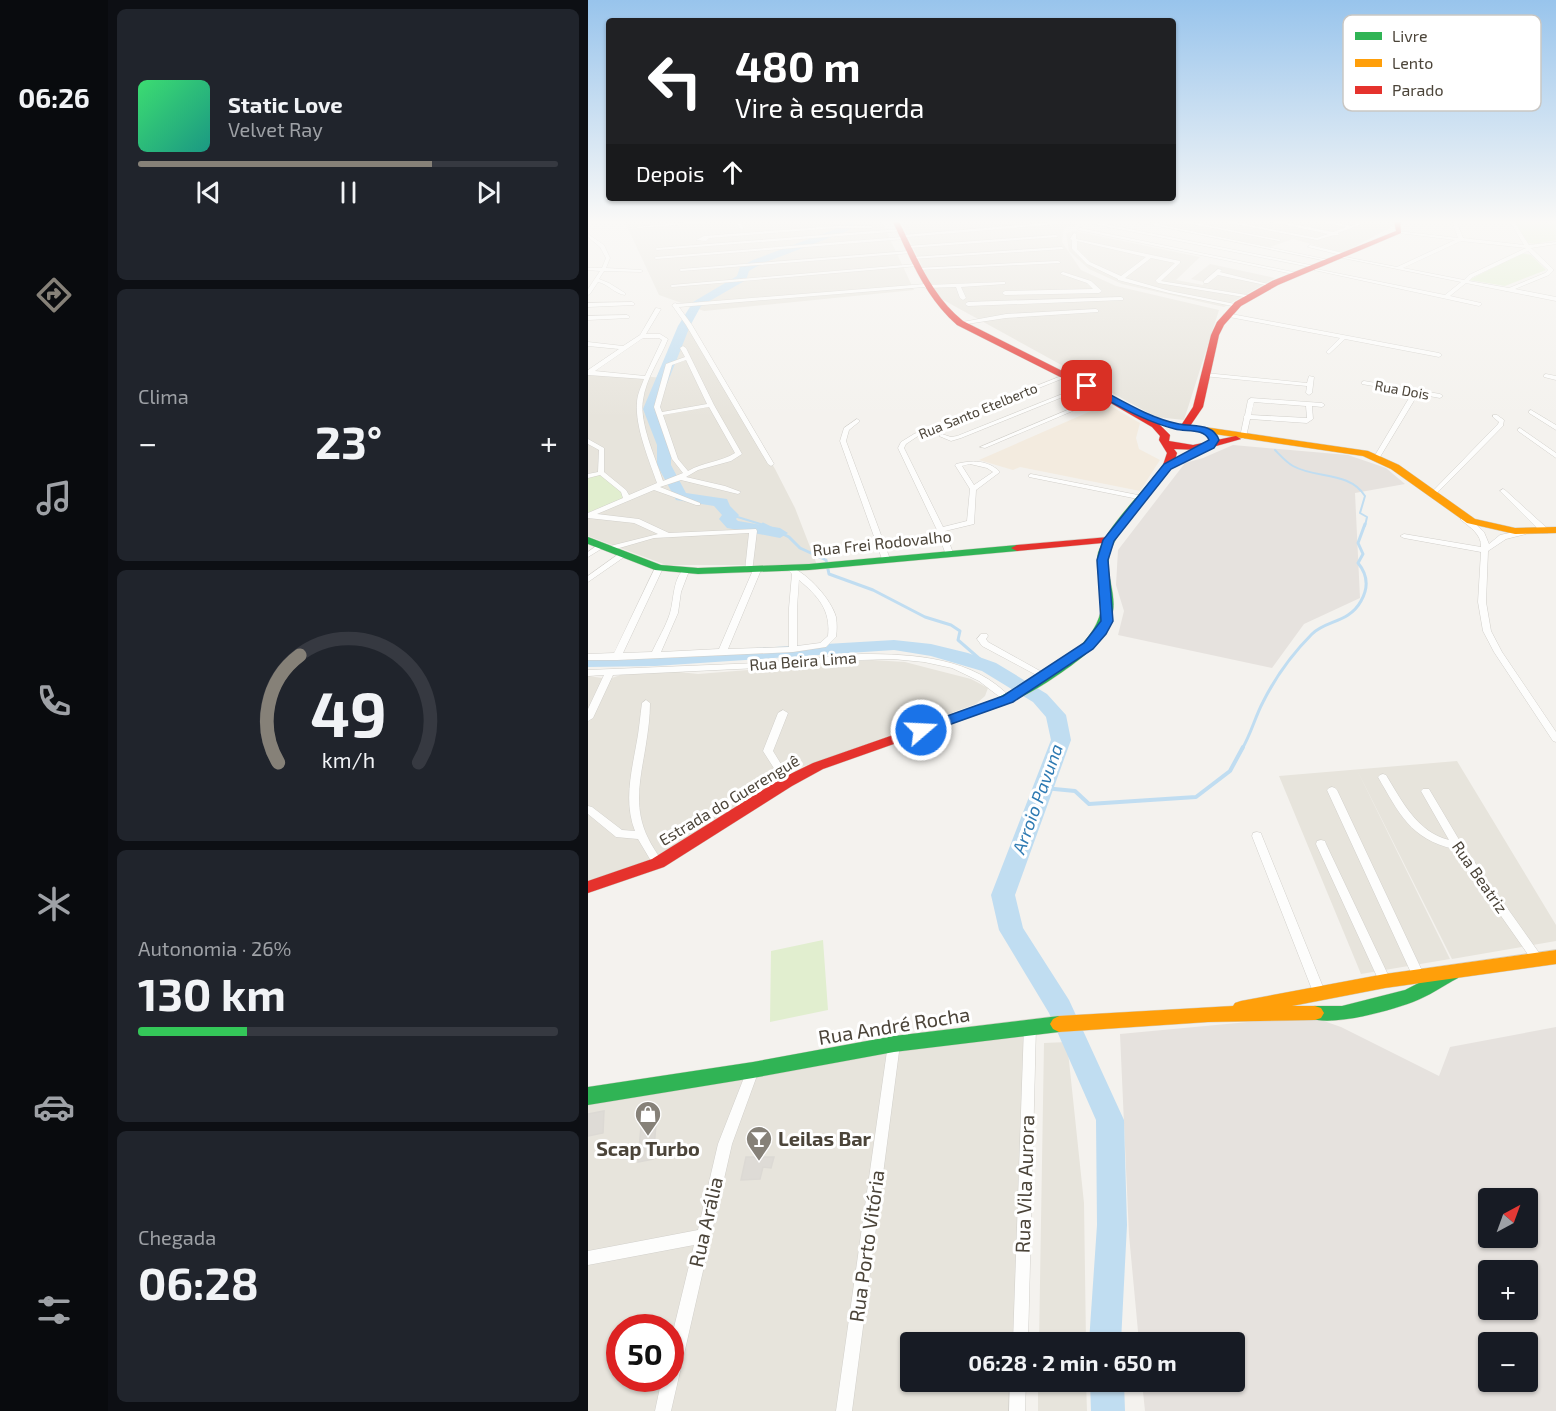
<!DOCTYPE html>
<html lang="pt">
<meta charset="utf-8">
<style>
body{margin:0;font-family:"Exo 2",sans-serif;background:#20242c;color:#f1f3f6;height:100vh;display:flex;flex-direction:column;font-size:22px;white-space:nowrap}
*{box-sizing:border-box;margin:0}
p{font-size:20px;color:#9ea1a6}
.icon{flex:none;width:33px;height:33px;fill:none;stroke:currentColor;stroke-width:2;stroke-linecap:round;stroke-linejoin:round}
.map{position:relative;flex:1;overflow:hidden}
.details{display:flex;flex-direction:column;gap:9px;padding:9px;background:#0d0f14;width:480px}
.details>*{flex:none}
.guide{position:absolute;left:18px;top:18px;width:570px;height:183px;border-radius:6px;box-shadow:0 2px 4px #0004;background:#202124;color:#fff;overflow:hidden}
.needle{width:39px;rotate:41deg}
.tools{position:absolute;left:890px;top:1188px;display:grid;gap:12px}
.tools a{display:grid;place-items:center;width:60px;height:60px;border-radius:6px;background:#171b24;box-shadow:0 2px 4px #0004;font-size:30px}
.speed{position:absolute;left:18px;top:1314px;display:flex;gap:12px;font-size:30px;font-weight:700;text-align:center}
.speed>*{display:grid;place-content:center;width:78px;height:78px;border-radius:50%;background:#171b24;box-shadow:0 2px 4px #0004;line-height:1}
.speed .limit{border:9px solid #d22;background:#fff;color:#111}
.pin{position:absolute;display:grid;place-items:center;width:51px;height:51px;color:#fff;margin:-26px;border-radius:12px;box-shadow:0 3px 9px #0006}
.me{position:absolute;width:66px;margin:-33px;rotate:71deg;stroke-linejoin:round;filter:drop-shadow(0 0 4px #0008)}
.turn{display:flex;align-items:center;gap:21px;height:126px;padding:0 30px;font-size:27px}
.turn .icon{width:78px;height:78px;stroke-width:2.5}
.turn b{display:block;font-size:42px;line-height:51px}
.then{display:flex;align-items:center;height:57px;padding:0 30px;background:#0003;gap:12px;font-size:22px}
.big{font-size:45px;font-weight:700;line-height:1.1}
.details .widget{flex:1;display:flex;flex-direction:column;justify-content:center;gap:9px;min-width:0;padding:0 21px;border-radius:9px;background:#20242c}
.details .dial{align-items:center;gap:0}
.dial svg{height:156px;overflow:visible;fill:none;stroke:#363941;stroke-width:7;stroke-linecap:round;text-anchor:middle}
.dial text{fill:#f1f3f6;stroke:none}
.song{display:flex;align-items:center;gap:18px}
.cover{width:72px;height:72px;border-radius:9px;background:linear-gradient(135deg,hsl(140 70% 55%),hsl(170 70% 35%))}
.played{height:6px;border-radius:3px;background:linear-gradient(90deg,#868178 70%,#363941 70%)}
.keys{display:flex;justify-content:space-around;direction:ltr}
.heat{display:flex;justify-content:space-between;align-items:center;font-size:33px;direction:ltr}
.charge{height:9px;border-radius:4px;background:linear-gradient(90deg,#34c759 26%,#363941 0)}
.trip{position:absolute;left:312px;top:1332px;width:345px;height:60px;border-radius:6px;background:#171b24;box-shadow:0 2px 4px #0004;font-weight:700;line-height:60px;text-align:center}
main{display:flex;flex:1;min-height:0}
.menu{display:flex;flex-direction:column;width:108px;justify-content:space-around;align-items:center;background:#090b0e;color:#9ea1a6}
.menu .icon{width:42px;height:42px}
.menu .current{color:#868178}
.menu b{font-size:27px;color:#f1f3f6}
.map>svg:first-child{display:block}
.residential{fill:#e7e4dc;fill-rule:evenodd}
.commercial{fill:#f3ebdf}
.industrial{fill:#e6e2de;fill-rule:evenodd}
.green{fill:#e1eecf}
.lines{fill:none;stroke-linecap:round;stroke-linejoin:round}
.stream-far2{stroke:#c0ddf1;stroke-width:2}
.stream-far1{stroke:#c0ddf1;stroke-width:3}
.stream{stroke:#c0ddf1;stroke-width:4}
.river{fill:#c0ddf1;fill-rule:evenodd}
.building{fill:#dedbd6;stroke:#dcd9d4;stroke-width:1.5}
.street-casing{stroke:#d2d0cb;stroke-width:1}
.fast-casing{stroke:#d3cfc5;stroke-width:1}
.slow-casing{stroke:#d3cfc5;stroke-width:1}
.jam-casing{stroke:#d3cfc5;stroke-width:1}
.street{fill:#fdfdfc;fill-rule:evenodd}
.fast{fill:#30b455;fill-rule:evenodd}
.slow{fill:#ff9f0a;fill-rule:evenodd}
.jam{fill:#e5322d;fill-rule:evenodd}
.route{fill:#1a73e8;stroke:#114b97;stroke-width:1.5}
.labels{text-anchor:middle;stroke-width:6;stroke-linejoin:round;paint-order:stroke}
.far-street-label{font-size:14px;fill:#4b4439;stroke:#fff}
.street-label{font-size:16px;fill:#4b4439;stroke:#fff}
.water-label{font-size:18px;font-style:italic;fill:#2e7ab2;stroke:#fff}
.near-street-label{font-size:20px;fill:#4b4439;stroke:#fff}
.near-poi-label{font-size:20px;font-weight:bold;fill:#4b4439;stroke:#fff;text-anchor:start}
.key{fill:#fff;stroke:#c9c7c4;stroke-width:1.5}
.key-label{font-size:16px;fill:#4b4439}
</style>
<main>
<nav class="menu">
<b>06:26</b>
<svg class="icon current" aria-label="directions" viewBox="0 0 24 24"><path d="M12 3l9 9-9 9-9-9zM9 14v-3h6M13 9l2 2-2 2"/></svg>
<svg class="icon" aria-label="music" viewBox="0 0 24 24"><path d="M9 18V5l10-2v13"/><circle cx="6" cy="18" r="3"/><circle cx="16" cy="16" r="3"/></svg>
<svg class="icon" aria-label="phone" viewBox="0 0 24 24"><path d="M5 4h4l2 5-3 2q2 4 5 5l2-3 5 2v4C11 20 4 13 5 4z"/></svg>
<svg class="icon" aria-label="climate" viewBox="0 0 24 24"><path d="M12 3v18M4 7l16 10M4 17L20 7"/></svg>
<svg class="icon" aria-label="car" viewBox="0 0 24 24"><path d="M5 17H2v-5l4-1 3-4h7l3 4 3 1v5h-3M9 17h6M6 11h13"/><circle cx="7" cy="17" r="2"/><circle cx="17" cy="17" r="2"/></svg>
<svg class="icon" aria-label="filters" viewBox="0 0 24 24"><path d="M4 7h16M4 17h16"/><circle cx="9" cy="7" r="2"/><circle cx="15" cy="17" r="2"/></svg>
</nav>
<section class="details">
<div class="widget">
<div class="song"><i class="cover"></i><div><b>Static Love</b><p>Velvet Ray</p></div></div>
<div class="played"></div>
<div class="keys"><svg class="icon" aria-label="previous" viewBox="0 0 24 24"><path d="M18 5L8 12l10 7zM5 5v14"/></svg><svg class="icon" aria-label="pause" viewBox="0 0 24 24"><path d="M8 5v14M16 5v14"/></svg><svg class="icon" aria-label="next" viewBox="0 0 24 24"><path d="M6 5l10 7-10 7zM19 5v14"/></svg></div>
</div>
<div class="widget"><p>Clima</p>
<div class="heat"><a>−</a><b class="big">23°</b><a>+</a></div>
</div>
<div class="widget dial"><svg viewBox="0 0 100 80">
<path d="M14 69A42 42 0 1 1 86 69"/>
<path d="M14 69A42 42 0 0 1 25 14" stroke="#868178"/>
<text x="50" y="56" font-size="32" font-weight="700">49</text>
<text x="50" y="72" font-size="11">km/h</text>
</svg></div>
<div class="widget"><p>Autonomia · 26%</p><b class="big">130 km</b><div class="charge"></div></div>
<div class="widget"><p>Chegada</p><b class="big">06:28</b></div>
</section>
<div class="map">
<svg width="968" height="1411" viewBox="0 0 968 1411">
<rect width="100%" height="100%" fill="#f4f2ee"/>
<path class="residential" d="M36,220H293L326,290L116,311L71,295Z
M312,220H486L492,224L476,228L474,242L493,270L528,286L631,310L596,420L568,417L348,296Z
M541,220H806L807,225L755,253L705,239L682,247Z
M486,231L612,257L588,280L615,285L616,282L603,279L622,264L687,278L636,307L534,284L501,269L481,251L478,233Z
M101,324L187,469L207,508L229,565H78L0,536V375L8,371L74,378Z
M284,660L317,662L340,668L383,679L400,688L397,696L388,704L200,772L73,854L29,874L0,881V676L21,679L38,673L82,671L110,674Z
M869,761L968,925V941L864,959L770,772L862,959L773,974L691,776Z
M445,1028L433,1342H322V1382H431L430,1411H0V1100ZM32,1328H82V1378H32Z
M479,1042L496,1203L498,1342H451L456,1043Z
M450,1382H498L499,1411H450Z"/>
<path class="commercial" d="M519,404L552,423L548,438L551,449L572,460L552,491L432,467L425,470L391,460Z"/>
<path class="industrial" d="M645,445L760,455L798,468L817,484L767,493L772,598L716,624L684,668L530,635L536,611L528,585L530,550L597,463L615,458Z
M712,1017L730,1019L753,1027L851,1076L862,1047L968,1027V1411H557L554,1382H646V1342H551L541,1235L532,1034ZM900,1198H939V1238H900ZM900,1270H939V1310H900ZM900,1342H939V1382H900Z"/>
<path class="green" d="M925,220L968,223V240L947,244L940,243Z
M934,253L943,255L958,270L917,286L881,280Z
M13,473L44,496L0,516V476Z
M235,940L240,1010L182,1022L183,951Z"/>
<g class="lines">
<path class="stream-far2" d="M687,450C692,455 698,462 705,466C728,479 761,471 777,496L772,513L779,517L777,526
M143,515L179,526"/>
<path class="stream-far1" d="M175,524L201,537L212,548L238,560L241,574L285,590L337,617L363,625L372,631L370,640L401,667
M654,749C663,734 667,717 675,702C687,678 705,653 724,634C738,620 761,623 773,601C781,587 780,575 770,563L775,554L770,543L777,524"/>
<path class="stream" d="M456,788L487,791L501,804L608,797L642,771L655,747"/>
<path class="river" d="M261,220L269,222L259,231L173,264L161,271L158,280L113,306L102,326L69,409L83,445V465L98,493L139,499L142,506L151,515L148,519L150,521L192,528L200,533L192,538L139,528L131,519L134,515L126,506L88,500L69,465V445L55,409L90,326L105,302L149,276L152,267L165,260L253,227Z
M306,640L343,644L380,653L408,663L459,694L478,715L483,740L427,895L435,928L481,1000L536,1120L539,1225L533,1342H501L509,1225L508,1120L461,1013L411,930L403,895L463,740L458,717L445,702L394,671L343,656L306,650L67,666L0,667V655L67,654Z
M502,1382H536L537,1411H503Z"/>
</g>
<path class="building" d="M16,1111L15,1133L0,1136V1114Z
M69,1113L65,1159L50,1162L54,1115Z
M158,1157H186L183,1168L175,1167L172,1179L153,1180Z"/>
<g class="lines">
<g class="street-casing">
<path id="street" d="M125,220H146L50,228L48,227Z
M149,220H153L155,229L151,228Z
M541,220H550L746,261L744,262Z
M584,220H593L693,240L691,241Z
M627,220H636L729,238L740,234L676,220H685L745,232L758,227L726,220H735L763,226L767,224V220H771V225L750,233L751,235H746L729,240Z
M864,220H868L875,238L936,245L921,220H925L941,245L968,242V244L943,248L965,269V271L961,275L927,289L968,297V301L878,283L862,296L893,303L894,304L891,306L726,270L728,269L857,295L873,282L750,257L752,256L809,267L867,240L811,233L809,231L870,238ZM873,241L938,248L881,275L876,280L815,268ZM940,251L960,270L957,273L921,288L881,281L885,277Z
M949,220L968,221V223L951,221Z
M502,221L727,266L729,267L727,268L500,223Z
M468,222L470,224L319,237L317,239L68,259L66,258L68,257L313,237L315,235Z
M248,226H283L285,227L283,228H248L121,238L118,241L108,240L116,236Z
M492,228L710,273L712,274L710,275L490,230Z
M313,229L315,231L69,250L67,249L69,248Z
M486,233L488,234V239L592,261V263L573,281L665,296L662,298L570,283L568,281V280L587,263L563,258L537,278L582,291L652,305L649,307L581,293L530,280V279L499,264L484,249V240L482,239ZM489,241L558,257L533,276L502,262L489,249Z
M0,234L16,245L22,258L18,268L53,270L55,271L53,272L16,271L11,279L21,283L37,293V295C27,294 20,284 10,282L2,294L0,295V289L12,271L0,270V268H14L18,258L12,247L0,237Z
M468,235L470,237L320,248L318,247L320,246Z
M722,245L759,254V255L757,256L720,247Z
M474,247L476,249L324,259L322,258L324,257Z
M322,251L324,253L93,271L91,270L93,269Z
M470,261L472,262V263L329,270L327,269L329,268Z
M328,264H330V266L84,287L82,286L84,285Z
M630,269L634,270L632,272L684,285L682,286L630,275L620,283H616V281Z
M475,272L503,281L514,291L511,293L417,295L414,293L417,291L505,289L499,283L473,274V273Z
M415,282H417V284L373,287L378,298L375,300L372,298L368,287L338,288L336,287L91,307L104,325L186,464L183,466L180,464L98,325L84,305L87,303L89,304L337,284L339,285Z
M533,297L535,298V300L380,306L377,304L380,302Z
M44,302L46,303V305L0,307V303Z
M68,308L73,309L58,334H72L80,339C72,359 58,378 55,400C51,423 68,459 75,481L95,473L84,459L66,407L78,364L97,357L92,348L95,346L98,348L126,405L154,454L143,461L110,470L98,477L137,486L153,492L150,494L93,480L72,487L112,503V505H108L66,490L9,514L51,519L81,533L168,529L169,531L164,572H158L157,570L161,533L66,538L21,551H18V547L70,534L46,523L0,518V513L35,498L33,492L12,475L0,478V474L10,472L11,450L0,444V439L16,448V472L38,490L41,495L69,483C61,460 47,427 49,403C49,395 53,387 56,379L0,375V370L31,349L0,346V342L35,346L52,335ZM55,338H71L74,340L57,376L7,371ZM98,360L119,404L74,412L72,407L84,365ZM121,407L147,453C133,462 115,462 100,471L90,459L75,415Z
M508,309L510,310V312L418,318L372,325L369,323L418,314Z
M638,313L851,353L854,355L851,357L757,339L741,354L738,352L752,338L636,316V314Z
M39,315L42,317L41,318L0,320V316Z
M617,373L719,383L721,376L726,377L724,393L721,395L718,393L719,386L615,376V374Z
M958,374L968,376V380L956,377V375Z
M476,375L481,376L330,436L318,444L316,448L355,527L379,521L382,489L367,465L368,464C384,460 400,460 412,472L388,490L386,524L357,531L365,553L364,555H358L349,530L310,448L313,442L326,434ZM382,464L399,468L405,472L386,485L374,466Z
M776,381L852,394L855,396L852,398L830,394L792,457L789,459L786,457L824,393L774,384V382Z
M497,385L502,386L373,438L363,441L351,436L354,434L363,437L369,436Z
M515,395L520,396L397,448L392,447Z
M663,398L734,403L737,405L734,407L724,406L725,419L719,423L662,419L658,437L655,439L652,437L656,418L655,417L657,415L660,400ZM666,402L718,406L719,418L663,415Z
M943,410L968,425V430L941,413V411Z
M905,415H909L916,420L915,426L846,496H842V494L910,424L911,422L905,417Z
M269,419L272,421L261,430L258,441L302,559L298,561L294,559L252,441L256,428Z
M932,428L968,453V458L930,431V429Z
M443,474L555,496L559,498L555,500L441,477V475Z
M915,489L917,490L960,529V533H954L912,491Z
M873,516H879L896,532L901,544L912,535L935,530L939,532L938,534L918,539L900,551L898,602L903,631L914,652L968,732V742L965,741L906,652L895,631L890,602L893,552L816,538L812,536L816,534L893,547C894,535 882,527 873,520Z
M11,544H17L18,546L0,557V552Z
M32,553H38L39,555L0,582V576Z
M68,566H74L75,568L35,653L64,652C70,639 78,626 82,613C86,600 85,576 97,569L101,571L93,592L90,613L73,652L131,649L165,570L169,568L173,570L140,649L201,647V608L204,574L199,569L203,567C220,574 243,599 248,617C249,624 249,630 248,637L238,647L205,652L29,660H0V654L26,653ZM211,580C230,596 243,610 240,636L232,643L209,646V608Z
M393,634H399L400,636L398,639L400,642L461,676L457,679L454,678L394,646L389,639Z
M273,654C326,654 386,657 424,699L420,702L417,701L391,681L364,668L336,662L305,659L273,660L170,668L25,675L5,718L0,721V709L16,675L0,676V670L170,663Z
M58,700L62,703C62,717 60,731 58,744C54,770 47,796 54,822C58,838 67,850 75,863L74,866L70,867L66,866L50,839L28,837L0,814V806L4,807L34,830L47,831C36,803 43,774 48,746C51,732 52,717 54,703Z
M195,710L200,713L185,751L204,782L202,784H196L175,751L190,713Z
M795,774L798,775C814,801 829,832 861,840L833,791L835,789H841L873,843L954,957L956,960L954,963L950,965L946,963L866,849C822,839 811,813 790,777L792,775Z
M744,787L747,788L749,790L837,977L835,980L831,982L827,980L825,977L739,790L741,788Z
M669,832L673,833L674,836L737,992L735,995L731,997L727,995L725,992L664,836L665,833Z
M733,840L737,841L738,844L803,981L801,984L797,986L793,984L791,981L728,844L729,841Z
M442,1021L446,1022L448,1026L440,1342H425L436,1026L438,1022Z
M306,1039L310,1040L312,1044L264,1411H248L300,1044L302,1040Z
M165,1065L169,1066L171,1070L144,1144L83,1411H67L74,1378H82V1344L106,1245L0,1265V1251L110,1230L130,1144L159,1070L161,1066Z
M422,1382H438L437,1411H421Z"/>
</g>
<g class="fast-casing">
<path id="fast" d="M571,474L576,477C559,500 536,521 524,547C513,570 532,595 523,619C519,632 509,644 499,653C486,665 426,708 409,704L407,701L409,698C446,679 511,650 514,603C515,586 506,570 510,553C517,529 552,495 567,475Z
M0,537L73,565L110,568L221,564L429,545L435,548L429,551L221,570L110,574L67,570L0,544Z
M864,966L870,968L873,973L870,978C855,986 841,996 825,1002C801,1011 744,1027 721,1018L718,1013L721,1008L727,1006H754L817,990Z
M471,1016L477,1019L480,1024L477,1029L471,1032L306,1052L165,1078L0,1105V1087L165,1062L306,1036Z"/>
</g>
<g class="slow-casing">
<path id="slow" d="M616,427L780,451L811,465L887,519L927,528L968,527V533L927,534L879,523L803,469L775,456L613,432L611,430Z
M968,950V964L797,988L704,1006H727L733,1008L736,1013L733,1018L727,1020L620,1022L471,1032L465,1029L462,1024L465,1019L471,1016L645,1006L647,1003L653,1001L797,974Z"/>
</g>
<g class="jam-casing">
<path id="jam" d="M304,220H310C329,257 342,294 375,321L520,394L570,423L582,435L581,441L605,445L648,436L653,439L614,450L586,449L589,453L585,466L575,479H567L566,477L575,465L579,453L571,440L572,436L564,427L514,398L369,325C336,296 323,259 304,220Z
M806,220H812L813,233L690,285L653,306L636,325L631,335L615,407L600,429H594L592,427L605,407L623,335L629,322L647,302L684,281L808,231Z
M521,537L527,540L525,542L429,551L423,548L429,545Z
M414,697L421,701L419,704L235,769L204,786L76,867L0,893V881L64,859L194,778L225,763Z"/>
</g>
<use href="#street" class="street"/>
<use href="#fast" class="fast"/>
<use href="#slow" class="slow"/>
<use href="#jam" class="jam"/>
</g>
<linearGradient id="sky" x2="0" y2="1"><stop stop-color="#98c4ec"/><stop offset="0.53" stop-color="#faf9f7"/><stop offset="1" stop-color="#faf9f7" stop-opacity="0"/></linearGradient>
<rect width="968" height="418" fill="url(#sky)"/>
<path class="route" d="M496,384H502C530,398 560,418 591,424C606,427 625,423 631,440L626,448L583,469L526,541L520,560L525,621L518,634L505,649L425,702L338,733H328L326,730L328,727L415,696L496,643L513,621L509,560L515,540L576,464L621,440C616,428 598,432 587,429C555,421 526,403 496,388Z"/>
<defs>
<g id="shop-pin" transform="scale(1.35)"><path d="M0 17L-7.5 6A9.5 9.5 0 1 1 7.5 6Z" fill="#868178" stroke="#fff"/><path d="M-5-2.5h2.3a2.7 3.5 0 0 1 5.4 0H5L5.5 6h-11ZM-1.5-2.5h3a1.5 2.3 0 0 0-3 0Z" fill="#fff"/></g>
<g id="bar-pin" transform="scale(1.35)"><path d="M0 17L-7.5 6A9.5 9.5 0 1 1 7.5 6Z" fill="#868178" stroke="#fff"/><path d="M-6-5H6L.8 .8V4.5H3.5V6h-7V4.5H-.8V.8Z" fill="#fff"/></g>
</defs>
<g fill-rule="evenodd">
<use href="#shop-pin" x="60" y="1114"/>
<use href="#bar-pin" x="171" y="1139"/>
</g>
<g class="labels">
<g class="far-street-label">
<text transform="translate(814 390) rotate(10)" y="5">Rua Dois</text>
<text transform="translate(390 411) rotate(-22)" y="5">Rua Santo Etelberto</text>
</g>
<g class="street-label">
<text transform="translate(294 543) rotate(-6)" y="6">Rua Frei Rodovalho</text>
<text transform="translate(215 661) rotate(-4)" y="6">Rua Beira Lima</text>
<text transform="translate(141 800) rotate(-31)" y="6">Estrada do Guerenguê</text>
<text transform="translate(892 877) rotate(55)" y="6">Rua Beatriz</text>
</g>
<g class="water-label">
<text transform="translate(450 799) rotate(-70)" y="6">Arroio Pavuna</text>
</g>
<g class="near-street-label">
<text transform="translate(306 1026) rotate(-9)" y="7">Rua André Rocha</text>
<text transform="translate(437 1184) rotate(-88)" y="7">Rua Vila Aurora</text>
<text transform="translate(118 1222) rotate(-77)" y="7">Rua Arália</text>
<text transform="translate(279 1246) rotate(-82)" y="7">Rua Porto Vitória</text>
</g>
<g class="near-poi-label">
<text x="190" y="1146">Leilas Bar</text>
<text x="60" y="1156" text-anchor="middle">Scap Turbo</text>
</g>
</g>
<rect x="755" y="15" width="198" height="96" rx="9" class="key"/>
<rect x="767" y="32" width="27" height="8" fill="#30b455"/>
<rect x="767" y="59" width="27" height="8" fill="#ff9f0a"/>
<rect x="767" y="86" width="27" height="8" fill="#e5322d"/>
<g class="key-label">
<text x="804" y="42">Livre</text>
<text x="804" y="69">Lento</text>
<text x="804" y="96">Parado</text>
</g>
</svg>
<div class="tools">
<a><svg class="needle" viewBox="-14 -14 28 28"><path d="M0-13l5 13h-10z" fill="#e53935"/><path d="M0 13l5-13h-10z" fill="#9ea1a6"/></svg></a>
<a>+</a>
<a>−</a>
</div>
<div class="speed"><div class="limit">50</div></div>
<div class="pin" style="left:499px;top:386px;background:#d93025"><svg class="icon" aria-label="arrive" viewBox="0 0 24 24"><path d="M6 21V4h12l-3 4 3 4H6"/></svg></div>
<svg class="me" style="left:333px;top:730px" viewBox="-20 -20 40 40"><circle r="17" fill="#1a73e8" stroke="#fff" stroke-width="3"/><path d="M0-11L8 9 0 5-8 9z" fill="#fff"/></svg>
<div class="trip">06:28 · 2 min · 650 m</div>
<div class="guide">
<div class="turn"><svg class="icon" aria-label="left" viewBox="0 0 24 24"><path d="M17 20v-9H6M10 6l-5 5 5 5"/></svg><div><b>480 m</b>Vire à esquerda</div></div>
<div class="then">Depois<svg class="icon" aria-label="ahead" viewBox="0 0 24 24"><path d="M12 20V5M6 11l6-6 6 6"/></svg></div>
</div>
</div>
</main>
